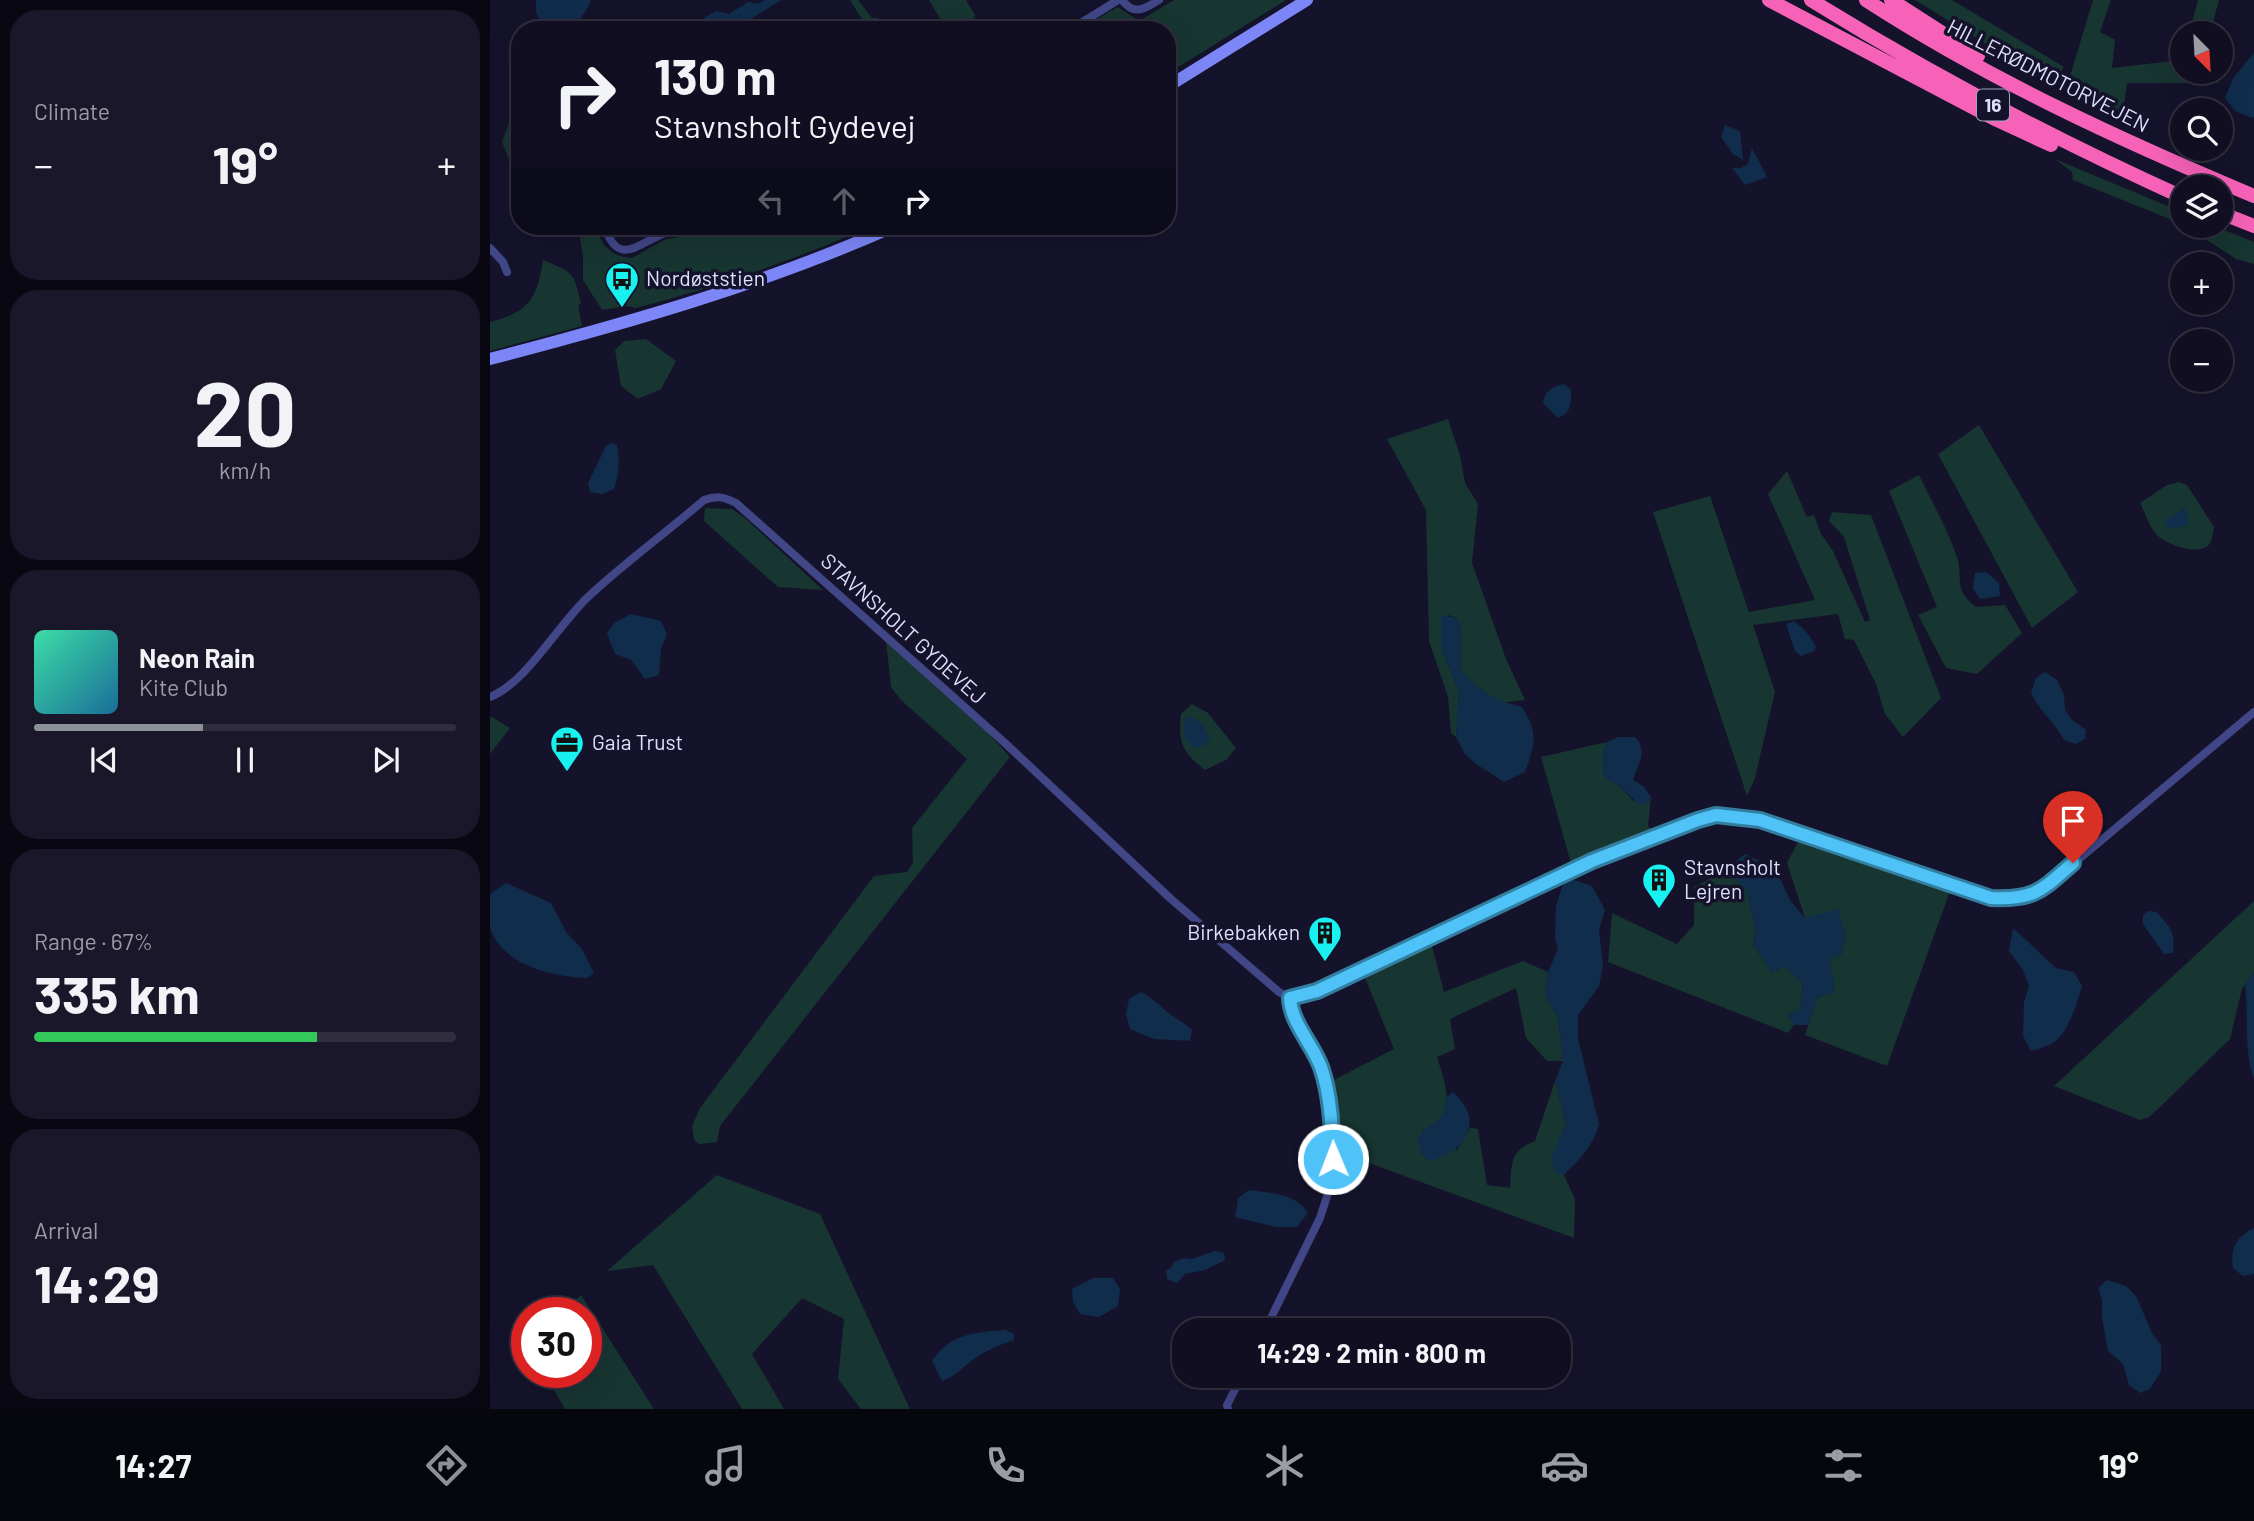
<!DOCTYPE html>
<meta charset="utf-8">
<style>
body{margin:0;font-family:Barlow,sans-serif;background:#191729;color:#f1f3f6;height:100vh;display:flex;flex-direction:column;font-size:26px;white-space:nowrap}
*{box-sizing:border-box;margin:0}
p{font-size:23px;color:#9c9ca5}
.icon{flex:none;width:38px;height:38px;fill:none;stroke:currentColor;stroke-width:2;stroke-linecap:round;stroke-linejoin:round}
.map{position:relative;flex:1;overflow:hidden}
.panel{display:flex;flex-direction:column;gap:10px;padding:10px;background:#090812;width:490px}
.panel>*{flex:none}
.guide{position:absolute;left:21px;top:21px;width:665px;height:214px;border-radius:28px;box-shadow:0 7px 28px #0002,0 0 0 2px #302e3e;background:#100e20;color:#f1f3f6;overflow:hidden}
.needle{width:46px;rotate:156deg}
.controls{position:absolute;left:1680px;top:21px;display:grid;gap:14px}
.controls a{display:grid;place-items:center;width:63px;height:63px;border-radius:50%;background:#100e20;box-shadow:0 7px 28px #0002,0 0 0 2px #302e3e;font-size:35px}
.speed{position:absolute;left:21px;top:1297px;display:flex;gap:14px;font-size:35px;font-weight:700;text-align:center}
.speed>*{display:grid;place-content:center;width:91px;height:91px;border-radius:50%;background:#100e20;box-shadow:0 7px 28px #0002,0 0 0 2px #302e3e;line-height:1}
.speed .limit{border:10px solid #d22;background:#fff;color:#111}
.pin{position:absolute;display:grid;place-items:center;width:60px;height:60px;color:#fff;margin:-72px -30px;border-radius:50% 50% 50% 0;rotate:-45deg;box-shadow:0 0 7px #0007}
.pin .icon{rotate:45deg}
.me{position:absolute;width:77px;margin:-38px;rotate:359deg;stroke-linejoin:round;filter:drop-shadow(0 0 5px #0008)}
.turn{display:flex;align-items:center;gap:24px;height:147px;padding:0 28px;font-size:32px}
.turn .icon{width:91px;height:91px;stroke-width:2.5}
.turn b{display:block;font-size:49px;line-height:60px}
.lanes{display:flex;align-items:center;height:66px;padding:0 28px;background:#0003;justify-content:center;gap:35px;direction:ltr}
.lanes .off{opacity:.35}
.big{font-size:52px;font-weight:700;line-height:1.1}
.panel .tile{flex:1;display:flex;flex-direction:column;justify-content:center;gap:10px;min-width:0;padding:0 24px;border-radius:28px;background:#191729}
.panel .dial{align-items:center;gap:0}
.dial b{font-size:91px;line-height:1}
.song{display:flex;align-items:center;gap:21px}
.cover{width:84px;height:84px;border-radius:10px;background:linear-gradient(135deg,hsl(160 70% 55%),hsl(200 70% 35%))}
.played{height:7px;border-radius:4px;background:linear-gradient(90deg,#8c9099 40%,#302e3e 40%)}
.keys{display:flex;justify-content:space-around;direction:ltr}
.heat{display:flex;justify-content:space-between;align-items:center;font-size:38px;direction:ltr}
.charge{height:10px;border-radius:5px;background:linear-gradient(90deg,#34c759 67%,#302e3e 0)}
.trip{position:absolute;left:682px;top:1318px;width:399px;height:70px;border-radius:28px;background:#100e20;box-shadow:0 7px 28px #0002,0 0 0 2px #302e3e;font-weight:700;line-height:70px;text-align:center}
.tab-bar{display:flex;height:112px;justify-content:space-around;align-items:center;background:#06060d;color:#9c9ca5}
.tab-bar .icon{width:49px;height:49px}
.tab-bar .selected{color:#8c9099}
.tab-bar b{font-size:32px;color:#f1f3f6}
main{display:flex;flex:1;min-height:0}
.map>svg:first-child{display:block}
.green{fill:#173531}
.water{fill:#112d4c}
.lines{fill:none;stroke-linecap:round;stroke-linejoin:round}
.minor{stroke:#414687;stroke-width:8}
.secondary{stroke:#7c86f7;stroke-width:12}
.motorway{stroke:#f662b8;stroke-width:14}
.route-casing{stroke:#337fa1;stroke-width:18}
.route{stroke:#4fc3f7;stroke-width:12}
.labels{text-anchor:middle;stroke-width:7;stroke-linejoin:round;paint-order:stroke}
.shield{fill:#15132b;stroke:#a3a2be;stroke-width:2}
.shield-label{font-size:19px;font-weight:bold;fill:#e0e0fd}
.street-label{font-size:21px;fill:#e0e0fd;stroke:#15132b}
.poi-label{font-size:21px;fill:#e0e0fd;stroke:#15132b;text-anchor:start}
</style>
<main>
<section class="panel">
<div class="tile"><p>Climate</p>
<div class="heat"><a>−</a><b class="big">19°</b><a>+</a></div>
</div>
<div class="tile dial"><b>20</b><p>km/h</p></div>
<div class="tile">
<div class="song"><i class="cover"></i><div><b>Neon Rain</b><p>Kite Club</p></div></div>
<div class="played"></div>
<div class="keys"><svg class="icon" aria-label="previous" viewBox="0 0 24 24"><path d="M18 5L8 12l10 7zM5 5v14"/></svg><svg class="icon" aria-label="pause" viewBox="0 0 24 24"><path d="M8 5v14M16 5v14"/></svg><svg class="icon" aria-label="next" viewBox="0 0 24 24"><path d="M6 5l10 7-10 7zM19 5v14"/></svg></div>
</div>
<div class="tile"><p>Range · 67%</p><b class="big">335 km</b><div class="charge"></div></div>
<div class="tile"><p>Arrival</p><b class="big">14:29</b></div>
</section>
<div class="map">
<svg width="1764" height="1409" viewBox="0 0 1764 1409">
<rect width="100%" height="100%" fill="#15132b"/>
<path class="green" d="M360,0H368L382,18H388L395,30H362L374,23Z
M439,0H476L485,15L483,20L489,30H457Z
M684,0H796L677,74V30H592L594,26L628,7L649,21Z
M1425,0H1462L1574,67L1567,79H1553Z
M1603,0H1621L1610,32L1625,40L1622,68L1691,60L1692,56V72H1731V63L1732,78L1728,83H1637L1633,112L1618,114L1575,93Z
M1708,0H1729L1720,33H1699Z
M30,93V176L26,177L12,142Z
M1565,159L1692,212V224L1583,180L1582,172Z
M88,226H107C110,246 122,257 142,258L176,239L216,233L229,226H382C306,259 227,287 146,308L138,306L112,310L93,280V256Z
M1695,226H1724L1764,242V264L1746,259Z
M53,260C83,273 84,271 91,304L88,305L92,326L0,351V322C39,312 47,299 53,260Z
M156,339L186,361L171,389L148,399L131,386L125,350L134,341Z
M958,419L970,455L975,483L988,504L982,563L1016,659L1035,700L1011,703L981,683L970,669L971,629L967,618L958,615L952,649L969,692L966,737L961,733L958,697L939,641L936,510L897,439Z
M1489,425L1588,592L1542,628L1448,454Z
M1297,471L1317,517L1324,515L1331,534L1343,551L1375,622L1380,620L1354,537L1339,521L1342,512L1381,515L1451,698L1413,737L1395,714L1386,684L1364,640L1355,639L1348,614L1263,625L1285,692L1265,778L1257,796L1163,512L1220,496L1259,612L1325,600L1278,494Z
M1429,475C1442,502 1458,530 1467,557C1474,579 1462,589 1486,607L1515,605L1532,633L1487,674L1456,668L1428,615L1447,607L1399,491Z
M1689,482L1697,485L1724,527C1723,531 1723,539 1720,543C1711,558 1673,544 1665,533C1659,525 1655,513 1650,503L1677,485Z
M215,508L242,509L255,518L333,590L288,587L214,521Z
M396,641L495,729L520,757L230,1126L227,1142L209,1144L204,1140L202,1126L210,1108L384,876L417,872L423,863L422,828L477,759L411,700L401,687Z
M702,704L718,713L746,748L736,760L715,770C692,752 688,743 691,714Z
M0,716L20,728L0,754Z
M1117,742L1113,752L1118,780L1127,784L1144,801L1158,802L1161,797L1158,826L1164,832L1081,863L1051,757Z
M1309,840L1460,891L1397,1066L1315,1035L1327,998L1345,992L1340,964L1342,957L1352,954L1315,918L1297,863Z
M1236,870L1257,890L1266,931L1263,944L1282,973L1294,966L1313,984L1310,1010L1298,1015L1304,1025L1298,1033L1118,962L1122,913L1187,944L1204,925V887Z
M1764,901V973L1752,989L1740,1039L1669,1108L1659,1117L1650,1120L1564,1086Z
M942,946L954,992L1033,961L1058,972L1055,994L1068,1018L1073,1061H1057L1036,1038L1026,988L960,1019L965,1049L947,1057C952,1074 966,1108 948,1123C944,1126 937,1128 933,1130L967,1150L980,1128L988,1129L997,1185L1020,1188C1022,1164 1019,1151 1045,1141L1065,1081L1076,1123L1069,1175H1074L1085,1199L1084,1238L849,1152L840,1082L904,1049L874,975Z
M227,1175L330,1214L420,1409H371L348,1379L354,1319L312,1298L262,1354L294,1409H252L163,1265L117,1271Z
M91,1295L164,1409H75L54,1372H96V1312H73Z"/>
<path class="water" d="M46,0H101C98,12 85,26 73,30C68,31 60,30 55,30L46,12Z
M275,0H291L244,30H213L214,18L226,11L239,14L258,2L268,4Z
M1764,53V117L1762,118L1745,111L1735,98L1743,78Z
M1235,125L1250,131L1253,160L1243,154L1231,137Z
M1262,148L1277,177L1255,185L1242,168H1251L1258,164Z
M1074,384L1081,390C1081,403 1082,412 1068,418L1053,403C1055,391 1062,386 1074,384Z
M122,443L127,445C130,460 129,475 124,489L112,494L100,492L98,483L116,446Z
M1695,508L1698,517V526L1679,528L1675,520Z
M1496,572L1509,583L1510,596L1490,599L1483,589L1485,573Z
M141,614L171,621L177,634L171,648L169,675L155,679L141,660L125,654L117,633L124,623Z
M951,615L967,618L971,629L970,669C986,690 1006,701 1032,707C1049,734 1045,744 1035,772L1014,782L986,764L975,754L966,737L969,692L952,649Z
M1304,621C1313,628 1321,636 1326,647L1324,651L1311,656L1305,651L1296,624Z
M1555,672L1567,680L1574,695L1575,710L1581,719L1596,730L1595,739L1586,744L1574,740C1564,721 1551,713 1541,693L1546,678Z
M702,717L711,723L720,739L715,745L704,748C695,739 692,732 695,719Z
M1128,737H1145C1159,752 1147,765 1143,780L1154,787L1161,797L1158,802L1150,805L1127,784L1119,781L1113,774V752L1117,742Z
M1255,854L1285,868L1300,900L1315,918L1348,909L1356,935L1352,954L1342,957L1340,964L1345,992L1327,998L1318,1025H1304L1298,1015L1310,1009L1313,984L1294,966L1282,973L1263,944L1266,931L1257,890L1236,870Z
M1081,879L1102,886L1115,910L1109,930L1113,966L1109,986L1088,1015V1039L1109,1124C1104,1145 1090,1159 1074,1175H1069L1065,1171L1061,1159L1076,1123L1065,1081L1073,1061L1068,1018L1055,994L1058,972L1068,949L1065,938L1066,906L1074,881Z
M16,883L61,903L76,932L92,949L104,973L97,978C63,977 11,965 0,927C0,918 0,904 0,894Z
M1658,911L1667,912C1681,929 1685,931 1683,953L1674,954L1653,924V915Z
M1523,928L1566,968L1584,972L1592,986C1587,1003 1579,1032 1563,1043C1556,1047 1548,1049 1541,1051L1533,1036L1534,1002L1539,986L1533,970L1519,951Z
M1764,973V1078C1753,1049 1759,1015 1755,985Z
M651,992C662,998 665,1001 674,1009C683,1018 692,1020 702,1030L700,1041L664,1039L640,1029L636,1014L639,999Z
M963,1092C969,1098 977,1107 979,1116C984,1140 958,1160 937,1160L931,1153L928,1139C940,1116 951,1134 957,1097Z
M759,1190C780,1193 806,1193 818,1213L807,1227H786L745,1217L748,1198Z
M1764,1228V1274L1753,1276L1743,1268C1740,1248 1746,1237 1764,1228Z
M725,1251L734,1253L735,1260L715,1270L695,1274L687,1283L677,1279L676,1270L681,1268L684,1262L694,1258L702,1259Z
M603,1278H623L630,1289L628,1306L609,1317L590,1314L583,1302L582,1289Z
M1617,1280L1636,1286L1646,1296L1663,1335L1671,1345V1371L1660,1389L1650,1393L1639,1385L1633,1364L1618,1351L1612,1318V1300L1608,1288Z
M515,1330L524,1334V1340C509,1345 497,1350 484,1359C472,1368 466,1376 452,1381L442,1361C461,1333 483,1333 515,1330Z"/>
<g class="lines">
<path class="minor" d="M632,0C644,16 655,9 669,0
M586,30L591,23L628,0
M114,226C128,265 144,247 170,235C184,229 201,230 215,226
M0,248L13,262L17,272
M0,697C36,683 68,625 98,597C134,563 176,533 214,500C227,495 234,497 246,503L515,743L681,899L789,992L800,998L827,991L1102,861L1208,820L1226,815L1270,820L1501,899H1528L1551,891L1764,712
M775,1330L830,1218L843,1178L842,1121L831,1069L822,1046L800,1011V998
M738,1409L737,1405L752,1376"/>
<path class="secondary" d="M677,87L817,0
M0,359C138,323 275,284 405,226"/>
<path class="motorway" d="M1279,0L1507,120L1561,145
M1321,0C1440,74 1564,139 1692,197
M1376,0C1498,79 1630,140 1764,196
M1401,0L1488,56
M1731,213L1764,226"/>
</g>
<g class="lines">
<g class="route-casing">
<path id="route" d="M843,1159C842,1128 841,1096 831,1067C822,1043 801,1023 800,998L827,991L1102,861L1208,820L1226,815L1270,820L1501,898C1545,900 1552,890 1583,863"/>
</g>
<use href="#route" class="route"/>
</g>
<defs>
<g id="bus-pin" transform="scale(1.75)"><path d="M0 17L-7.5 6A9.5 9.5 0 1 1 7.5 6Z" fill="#18f1f0" stroke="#15132b"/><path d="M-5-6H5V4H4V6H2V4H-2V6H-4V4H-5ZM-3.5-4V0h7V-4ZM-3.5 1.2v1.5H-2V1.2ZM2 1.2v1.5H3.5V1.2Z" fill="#111"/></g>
<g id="office-pin" transform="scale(1.75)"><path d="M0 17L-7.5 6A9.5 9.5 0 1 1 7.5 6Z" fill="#18f1f0" stroke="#15132b"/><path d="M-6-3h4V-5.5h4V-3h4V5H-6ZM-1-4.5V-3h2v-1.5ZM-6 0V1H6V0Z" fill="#111"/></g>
<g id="building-pin" transform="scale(1.75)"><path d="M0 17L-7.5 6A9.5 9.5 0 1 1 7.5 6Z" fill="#18f1f0" stroke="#15132b"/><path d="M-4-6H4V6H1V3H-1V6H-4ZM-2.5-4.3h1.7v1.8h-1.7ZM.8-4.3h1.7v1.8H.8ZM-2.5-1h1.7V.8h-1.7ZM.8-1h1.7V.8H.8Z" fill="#111"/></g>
</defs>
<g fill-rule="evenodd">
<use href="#bus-pin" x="132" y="279"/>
<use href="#office-pin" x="77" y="743"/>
<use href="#building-pin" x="1169" y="880"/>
<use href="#building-pin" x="835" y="933"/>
</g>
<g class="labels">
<rect class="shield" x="1487" y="89.5" width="32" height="31" rx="5"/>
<g class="shield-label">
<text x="1503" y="112">16</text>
</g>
<g class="street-label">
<text transform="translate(1558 76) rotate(27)" y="7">HILLERØDMOTORVEJEN</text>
<text transform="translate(413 629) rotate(42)" y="7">STAVNSHOLT GYDEVEJ</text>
</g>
<g class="poi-label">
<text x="156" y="286">Nordøststien</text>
<text x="102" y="750">Gaia Trust</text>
<text x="1194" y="875">Stavnsholt<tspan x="1194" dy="24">Lejren</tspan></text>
<text x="810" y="940" text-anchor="end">Birkebakken</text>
</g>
</g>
</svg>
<div class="controls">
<a><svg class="needle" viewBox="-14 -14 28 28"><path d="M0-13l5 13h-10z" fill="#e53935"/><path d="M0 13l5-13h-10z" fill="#9c9ca5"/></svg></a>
<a><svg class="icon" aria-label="search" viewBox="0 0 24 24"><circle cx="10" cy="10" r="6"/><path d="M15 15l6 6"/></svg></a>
<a><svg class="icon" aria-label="layers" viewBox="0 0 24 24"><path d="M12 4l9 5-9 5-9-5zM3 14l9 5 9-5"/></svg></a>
<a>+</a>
<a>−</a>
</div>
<div class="speed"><div class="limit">30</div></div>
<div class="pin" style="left:1583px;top:863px;background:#d93025"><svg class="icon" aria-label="arrive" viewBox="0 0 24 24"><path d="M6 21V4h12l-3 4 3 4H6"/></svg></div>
<svg class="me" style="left:843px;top:1159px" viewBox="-20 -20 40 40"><circle r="17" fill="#4fc3f7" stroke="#fff" stroke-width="3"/><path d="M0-11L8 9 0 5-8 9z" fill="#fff"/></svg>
<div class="trip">14:29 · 2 min · 800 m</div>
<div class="guide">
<div class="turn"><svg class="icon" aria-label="right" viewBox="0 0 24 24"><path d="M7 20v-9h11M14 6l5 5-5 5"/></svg><div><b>130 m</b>Stavnsholt Gydevej</div></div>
<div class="lanes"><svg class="icon off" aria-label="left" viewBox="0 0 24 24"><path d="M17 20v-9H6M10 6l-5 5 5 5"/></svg><svg class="icon off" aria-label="ahead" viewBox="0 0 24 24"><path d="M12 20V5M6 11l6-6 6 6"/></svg><svg class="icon" aria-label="right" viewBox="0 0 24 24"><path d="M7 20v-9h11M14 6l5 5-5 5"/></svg></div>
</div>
</div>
</main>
<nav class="tab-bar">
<b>14:27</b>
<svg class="icon selected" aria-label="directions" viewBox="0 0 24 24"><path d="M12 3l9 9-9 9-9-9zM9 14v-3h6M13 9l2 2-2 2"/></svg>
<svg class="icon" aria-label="music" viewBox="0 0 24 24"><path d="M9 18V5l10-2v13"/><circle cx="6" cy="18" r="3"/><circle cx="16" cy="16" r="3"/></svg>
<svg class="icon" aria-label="phone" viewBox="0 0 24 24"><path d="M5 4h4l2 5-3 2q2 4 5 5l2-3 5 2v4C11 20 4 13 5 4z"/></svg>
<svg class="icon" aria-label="climate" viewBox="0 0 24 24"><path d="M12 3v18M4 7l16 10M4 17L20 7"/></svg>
<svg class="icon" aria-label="car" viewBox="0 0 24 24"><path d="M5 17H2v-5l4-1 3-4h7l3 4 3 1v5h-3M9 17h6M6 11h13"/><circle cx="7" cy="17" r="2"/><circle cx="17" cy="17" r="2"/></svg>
<svg class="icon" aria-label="filters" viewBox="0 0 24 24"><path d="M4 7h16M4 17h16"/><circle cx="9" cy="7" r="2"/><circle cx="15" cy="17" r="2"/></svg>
<b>19°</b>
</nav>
